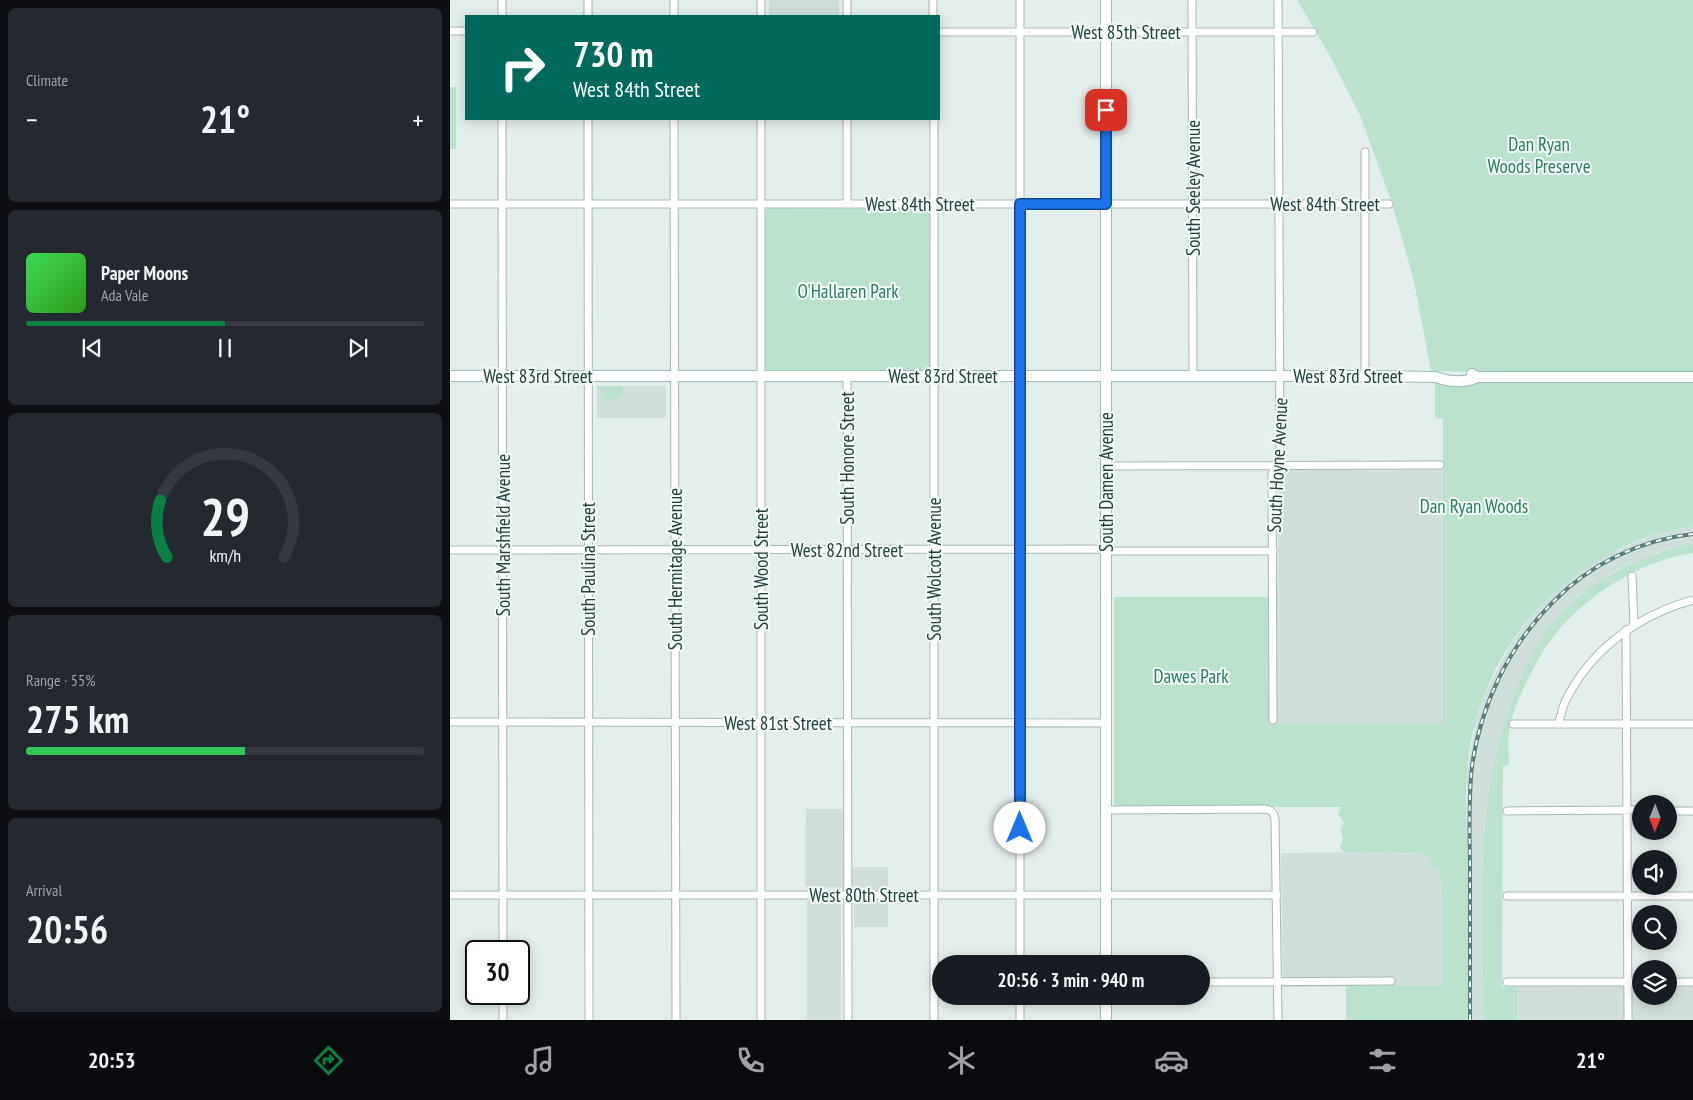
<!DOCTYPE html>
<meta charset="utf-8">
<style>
body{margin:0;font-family:"PT Sans Narrow",sans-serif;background:#242831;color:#f1f3f6;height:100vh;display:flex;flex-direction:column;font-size:19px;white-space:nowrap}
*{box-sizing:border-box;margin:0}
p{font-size:16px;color:#9ea1a6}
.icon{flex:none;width:28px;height:28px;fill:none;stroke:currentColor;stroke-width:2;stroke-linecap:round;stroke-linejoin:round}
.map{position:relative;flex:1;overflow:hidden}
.sheet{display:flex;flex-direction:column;gap:8px;padding:8px;background:#0d0f14;width:450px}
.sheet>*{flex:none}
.hud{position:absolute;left:15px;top:15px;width:475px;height:105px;border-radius:0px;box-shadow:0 2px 12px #0003;background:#00695c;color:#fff;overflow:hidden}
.needle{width:32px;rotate:181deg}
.buttons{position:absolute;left:1182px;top:795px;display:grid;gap:10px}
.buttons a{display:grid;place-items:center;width:45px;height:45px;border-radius:50%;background:#171b24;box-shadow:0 2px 12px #0003;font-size:25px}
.speed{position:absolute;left:15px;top:940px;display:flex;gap:10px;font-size:25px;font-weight:700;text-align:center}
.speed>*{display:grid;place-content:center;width:65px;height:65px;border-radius:50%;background:#171b24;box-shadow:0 2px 12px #0003;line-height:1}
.speed .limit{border:2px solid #111;border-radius:8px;background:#fff;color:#111}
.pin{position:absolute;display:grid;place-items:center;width:42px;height:42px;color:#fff;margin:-21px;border-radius:10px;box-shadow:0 2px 8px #0006}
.me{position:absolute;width:55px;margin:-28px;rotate:0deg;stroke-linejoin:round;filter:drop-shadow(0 0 4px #0008)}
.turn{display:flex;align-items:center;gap:18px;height:105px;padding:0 25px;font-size:22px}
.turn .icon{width:65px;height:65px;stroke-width:2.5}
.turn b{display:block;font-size:35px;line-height:42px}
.big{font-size:38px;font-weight:700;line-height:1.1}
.sheet .widget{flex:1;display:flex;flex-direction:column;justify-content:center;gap:8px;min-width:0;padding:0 18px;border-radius:8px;background:#242831}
.sheet .dial{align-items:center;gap:0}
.dial svg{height:130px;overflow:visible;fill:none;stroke:#363941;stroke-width:7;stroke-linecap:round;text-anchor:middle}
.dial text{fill:#f1f3f6;stroke:none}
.song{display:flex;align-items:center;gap:15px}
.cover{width:60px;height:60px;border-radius:8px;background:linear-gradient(135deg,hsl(130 70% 55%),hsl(110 70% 35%))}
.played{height:5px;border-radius:2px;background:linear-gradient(90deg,#0b8043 50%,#363941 50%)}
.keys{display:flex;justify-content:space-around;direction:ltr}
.heat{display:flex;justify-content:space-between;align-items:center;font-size:28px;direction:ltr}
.charge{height:8px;border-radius:4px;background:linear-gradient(90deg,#34c759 55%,#363941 0)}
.trip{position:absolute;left:482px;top:955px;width:278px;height:50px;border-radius:25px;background:#171b24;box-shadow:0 2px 12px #0003;font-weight:700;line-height:50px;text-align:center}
.menu{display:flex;height:80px;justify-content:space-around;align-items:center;background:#090b0e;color:#9ea1a6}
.menu .icon{width:35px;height:35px}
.menu .current{color:#0b8043}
.menu b{font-size:22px;color:#f1f3f6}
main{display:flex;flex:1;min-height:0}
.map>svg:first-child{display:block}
.built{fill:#d1dfdc}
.green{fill:#bae2cd}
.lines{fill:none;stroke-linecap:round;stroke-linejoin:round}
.street-casing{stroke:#a5b8b5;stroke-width:9}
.secondary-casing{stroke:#a0bcb8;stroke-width:12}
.street{stroke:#fff;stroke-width:7}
.secondary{stroke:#fff;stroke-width:10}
.rail-casing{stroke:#5b7e7c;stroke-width:4}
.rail{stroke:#f5faf9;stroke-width:2;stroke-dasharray:5.5;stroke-linecap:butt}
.route-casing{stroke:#114b97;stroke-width:12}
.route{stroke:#1a73e8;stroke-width:9}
.labels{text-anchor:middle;stroke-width:4;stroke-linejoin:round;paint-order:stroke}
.street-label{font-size:19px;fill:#204340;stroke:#f5faf9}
.park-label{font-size:19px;fill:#257f5a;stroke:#f5faf9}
</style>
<main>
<section class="sheet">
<div class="widget"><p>Climate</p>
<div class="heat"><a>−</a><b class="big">21°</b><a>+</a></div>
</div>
<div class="widget">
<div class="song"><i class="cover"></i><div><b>Paper Moons</b><p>Ada Vale</p></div></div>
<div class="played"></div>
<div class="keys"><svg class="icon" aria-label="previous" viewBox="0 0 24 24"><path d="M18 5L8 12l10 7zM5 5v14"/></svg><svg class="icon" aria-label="pause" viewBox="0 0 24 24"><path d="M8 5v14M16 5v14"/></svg><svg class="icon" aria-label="next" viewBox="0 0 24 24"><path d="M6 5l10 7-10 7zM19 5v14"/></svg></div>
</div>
<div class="widget dial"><svg viewBox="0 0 100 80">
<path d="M14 69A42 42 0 1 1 86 69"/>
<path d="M14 69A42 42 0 0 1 10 34" stroke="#0b8043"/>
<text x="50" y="56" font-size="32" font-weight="700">29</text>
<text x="50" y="72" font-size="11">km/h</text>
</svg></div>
<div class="widget"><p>Range · 55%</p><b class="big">275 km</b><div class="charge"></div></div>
<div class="widget"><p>Arrival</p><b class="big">20:56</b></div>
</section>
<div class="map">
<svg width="1243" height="1020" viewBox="0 0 1243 1020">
<rect width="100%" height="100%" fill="#e3efec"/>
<path class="built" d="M319,0H389V16H319Z
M147,386H216V418H147Z
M829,466H993V723H819V597H827Z
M1243,527V544L1210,551L1168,569L1145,584L1118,607L1091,638L1077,665L1060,708L1045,764L1034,832L1032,865L1033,1020H1018L1017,772L1025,726L1034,696L1062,642L1081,616L1110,588L1139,566L1160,553L1198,537L1218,531Z
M356,809H394L393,867H438V927H404V888L355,887Z
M944,852L954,854L969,853L977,856L981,863L990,872L992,906V986L833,987L831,853Z
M357,901H391V1020H357Z
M1174,986V1020H1067V987Z
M1181,987H1191V996H1219V987H1243V1020H1181Z"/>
<path class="green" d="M847,0H1243V373H1068L981,371L964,281L942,203L910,115L875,47Z
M0,87H6V149H0Z
M317,208L478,209L479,213L481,368L479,372H318L315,367V213Z
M1243,381V527C1199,531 1158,551 1123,578C1108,590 1094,602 1081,616C1045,657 1021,716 1017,771C1015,801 1017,831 1018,861C1018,914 1018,967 1018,1020H896V986H992V906L990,872L987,868L983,866L977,856L969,853L893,852L890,847L893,838L891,833V828L894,823L888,814L891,807H664V597H819V723H993V419L985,418V383Z
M147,386H172V397H166V401H148V398H153V390H147Z
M1243,544V553C1187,562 1130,598 1098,644C1090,656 1083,668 1077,681C1070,695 1063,711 1060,727C1057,739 1059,753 1059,765L1053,766L1052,987H1067V1020H1033C1033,958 1030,896 1034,835C1039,770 1057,696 1090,640C1120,590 1187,553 1243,544Z"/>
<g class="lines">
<g class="street-casing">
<path id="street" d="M138,0V16
M224,0V16
M311,0V16
M397,0V16
M483,0V16
M742,0L743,376
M52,16V0
M0,31H16
M489,32H863
M52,119L53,951
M138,119L139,1020
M224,119L226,1020
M311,119V1020
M397,119V204
M484,119V1020
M0,204H939
M397,376L398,1020
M915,376V152
M656,466L990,465
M0,550L648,549L664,551H823
M1182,576L1184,625
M1176,630L1178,1020
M823,720L822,474L830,457L828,0
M0,722L656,723
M1063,724H1243
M1108,724C1111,717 1112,709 1115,702C1140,650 1188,615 1243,600
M656,810L815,809C821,810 824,812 825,819L828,1020
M1057,811L1191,810
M1219,811H1243
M0,895H827
M1057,896H1243
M570,964V0
M751,982L941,981
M1057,982H1191
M1219,982H1243
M53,994V1020
M570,996V1020"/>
</g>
<g class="secondary-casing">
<path id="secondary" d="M1022,374L1027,377H1243
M0,376H923L986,377C998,382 1017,383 1027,377
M656,964V0
M656,996V1020"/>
</g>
<use href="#street" class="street"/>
<use href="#secondary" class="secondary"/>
<g class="rail-casing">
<path id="rail" d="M1020,1020C1020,972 1020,924 1020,876C1020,839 1018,802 1022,766C1031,704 1059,646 1103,602C1140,564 1190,540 1243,534"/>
</g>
<use href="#rail" class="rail"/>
</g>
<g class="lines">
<g class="route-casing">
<path id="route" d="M570,828V204H656V110"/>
</g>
<use href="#route" class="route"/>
</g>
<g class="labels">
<g class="street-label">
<text x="676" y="39">West 85th Street</text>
<text transform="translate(743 188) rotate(-90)" y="7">South Seeley Avenue</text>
<text x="470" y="211">West 84th Street</text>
<text x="875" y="211">West 84th Street</text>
<text x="88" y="383">West 83rd Street</text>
<text x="493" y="383">West 83rd Street</text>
<text x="898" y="383">West 83rd Street</text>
<text transform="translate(397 458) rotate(-90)" y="7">South Honore Street</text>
<text transform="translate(827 465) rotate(-87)" y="7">South Hoyne Avenue</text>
<text transform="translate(656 482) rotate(-90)" y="7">South Damen Avenue</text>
<text transform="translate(53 535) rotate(-90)" y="7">South Marshfield Avenue</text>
<text x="397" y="557">West 82nd Street</text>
<text transform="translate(138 569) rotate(-90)" y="7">South Paulina Street</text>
<text transform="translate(225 569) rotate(-90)" y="7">South Hermitage Avenue</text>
<text transform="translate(311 569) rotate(-90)" y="7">South Wood Street</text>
<text transform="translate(484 569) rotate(-90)" y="7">South Wolcott Avenue</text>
<text x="328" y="730">West 81st Street</text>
<text x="414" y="902">West 80th Street</text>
</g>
<g class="park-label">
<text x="1089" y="151">Dan Ryan<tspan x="1089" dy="22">Woods Preserve</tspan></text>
<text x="398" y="298">O'Hallaren Park</text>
<text x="1024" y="513">Dan Ryan Woods</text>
<text x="741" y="683">Dawes Park</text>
</g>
</g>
</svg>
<div class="buttons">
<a><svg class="needle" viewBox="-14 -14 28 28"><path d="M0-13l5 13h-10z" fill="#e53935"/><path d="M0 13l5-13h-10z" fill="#9ea1a6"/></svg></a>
<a><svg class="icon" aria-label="sound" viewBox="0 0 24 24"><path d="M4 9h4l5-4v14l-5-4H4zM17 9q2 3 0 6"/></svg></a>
<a><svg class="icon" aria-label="search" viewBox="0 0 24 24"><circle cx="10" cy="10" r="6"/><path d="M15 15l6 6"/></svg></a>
<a><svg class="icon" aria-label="layers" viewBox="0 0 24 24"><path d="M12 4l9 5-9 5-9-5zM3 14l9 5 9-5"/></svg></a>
</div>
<div class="speed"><div class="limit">30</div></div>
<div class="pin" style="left:656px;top:110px;background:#d93025"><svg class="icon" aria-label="arrive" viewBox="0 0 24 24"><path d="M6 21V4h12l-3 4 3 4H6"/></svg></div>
<svg class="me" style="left:570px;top:828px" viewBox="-20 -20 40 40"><circle r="19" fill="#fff"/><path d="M0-13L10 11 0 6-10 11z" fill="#1a73e8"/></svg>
<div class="trip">20:56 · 3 min · 940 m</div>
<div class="hud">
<div class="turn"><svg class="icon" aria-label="right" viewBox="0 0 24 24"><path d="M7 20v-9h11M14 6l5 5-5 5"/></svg><div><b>730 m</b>West 84th Street</div></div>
</div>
</div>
</main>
<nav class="menu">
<b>20:53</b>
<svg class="icon current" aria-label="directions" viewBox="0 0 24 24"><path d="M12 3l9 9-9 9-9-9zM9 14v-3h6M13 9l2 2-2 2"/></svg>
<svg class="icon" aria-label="music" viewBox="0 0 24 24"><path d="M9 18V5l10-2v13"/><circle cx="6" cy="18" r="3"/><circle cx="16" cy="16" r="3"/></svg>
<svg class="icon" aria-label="phone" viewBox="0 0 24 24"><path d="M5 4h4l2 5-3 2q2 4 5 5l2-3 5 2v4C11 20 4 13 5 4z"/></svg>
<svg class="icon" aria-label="climate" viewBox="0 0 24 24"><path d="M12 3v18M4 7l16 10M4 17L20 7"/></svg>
<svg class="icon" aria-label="car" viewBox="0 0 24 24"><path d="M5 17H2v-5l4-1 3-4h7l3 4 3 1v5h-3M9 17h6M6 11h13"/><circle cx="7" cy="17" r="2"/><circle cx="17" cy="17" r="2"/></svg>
<svg class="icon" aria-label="filters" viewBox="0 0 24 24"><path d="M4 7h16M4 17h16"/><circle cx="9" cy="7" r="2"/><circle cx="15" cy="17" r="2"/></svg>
<b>21°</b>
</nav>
